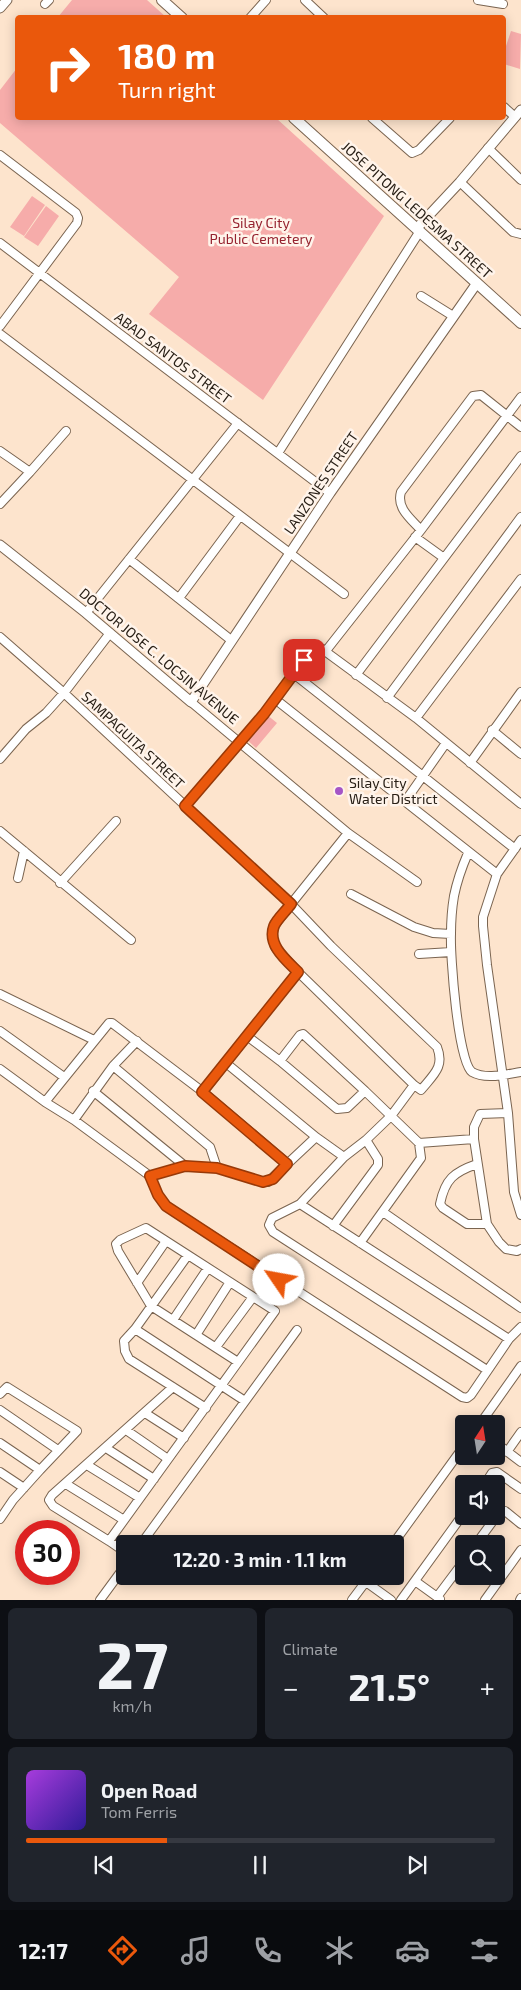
<!DOCTYPE html>
<meta charset="utf-8">
<style>
body{margin:0;font-family:"Exo 2",sans-serif;background:#20242c;color:#f1f3f6;height:100vh;display:flex;flex-direction:column;font-size:19px;white-space:nowrap}
*{box-sizing:border-box;margin:0}
p{font-size:16px;color:#9ea1a6}
.icon{flex:none;width:28px;height:28px;fill:none;stroke:currentColor;stroke-width:2;stroke-linecap:round;stroke-linejoin:round}
.map{position:relative;height:1600px;overflow:hidden}
.details{display:flex;flex-direction:column;gap:8px;padding:8px;background:#0d0f14;flex:1}
.details>*{flex:none}
.guide{position:absolute;left:15px;top:15px;width:491px;height:105px;border-radius:5px;box-shadow:0 2px 12px #0003;background:#ea580c;color:#fff;overflow:hidden}
.needle{width:32px;rotate:12deg}
.fabs{position:absolute;left:455px;top:1415px;display:grid;gap:10px}
.fabs a{display:grid;place-items:center;width:50px;height:50px;border-radius:5px;background:#171b24;box-shadow:0 2px 12px #0003;font-size:25px}
.speed{position:absolute;left:15px;top:1520px;display:flex;gap:10px;font-size:25px;font-weight:700;text-align:center}
.speed>*{display:grid;place-content:center;width:65px;height:65px;border-radius:50%;background:#171b24;box-shadow:0 2px 12px #0003;line-height:1}
.speed .limit{border:8px solid #d22;background:#fff;color:#111}
.pin{position:absolute;display:grid;place-items:center;width:42px;height:42px;color:#fff;margin:-21px;border-radius:10px;box-shadow:0 2px 8px #0006}
.me{position:absolute;width:55px;margin:-28px;rotate:303deg;stroke-linejoin:round;filter:drop-shadow(0 0 4px #0008)}
.turn{display:flex;align-items:center;gap:18px;height:105px;padding:0 20px;font-size:22px}
.turn .icon{width:65px;height:65px;stroke-width:2.5}
.turn b{display:block;font-size:35px;line-height:42px}
.big{font-size:38px;font-weight:700;line-height:1.1}
.details .widget{flex:1;display:flex;flex-direction:column;justify-content:center;gap:8px;min-width:0;padding:0 18px;border-radius:8px;background:#20242c}
.details .dial{align-items:center;gap:0}
.dial b{font-size:65px;line-height:1}
.song{display:flex;align-items:center;gap:15px}
.cover{width:60px;height:60px;border-radius:8px;background:linear-gradient(135deg,hsl(280 70% 55%),hsl(250 70% 35%))}
.played{height:5px;border-radius:2px;background:linear-gradient(90deg,#ea580c 30%,#363941 30%)}
.keys{display:flex;justify-content:space-around;direction:ltr}
.heat{display:flex;justify-content:space-between;align-items:center;font-size:28px;direction:ltr}
.details .tiles{flex:1;display:grid;gap:8px;grid-template-columns:1fr 1fr}
.widget:last-child{grid-column:span 2}
.trip{position:absolute;left:116px;top:1535px;width:288px;height:50px;border-radius:5px;background:#171b24;box-shadow:0 2px 12px #0003;font-weight:700;line-height:50px;text-align:center}
.tab-bar{display:flex;height:80px;justify-content:space-around;align-items:center;background:#090b0e;color:#9ea1a6}
.tab-bar .icon{width:35px;height:35px}
.tab-bar .active{color:#ea580c}
.tab-bar b{font-size:22px;color:#f1f3f6}
.map>svg:first-child{display:block}
.green{fill:#f6acaa}
.lines{fill:none;stroke-linecap:round;stroke-linejoin:round}
.minor-casing{stroke:#7a6450;stroke-width:10}
.tertiary-casing{stroke:#7a6450;stroke-width:11}
.secondary-casing{stroke:#7a6450;stroke-width:12}
.minor{stroke:#fff;stroke-width:8}
.tertiary{stroke:#fff;stroke-width:9}
.secondary{stroke:#fff;stroke-width:10}
.route-casing{stroke:#983908;stroke-width:12}
.route{stroke:#ea580c;stroke-width:9}
.poi-dot{fill:#a555c6;stroke:#fff4eb;stroke-width:2}
.labels{text-anchor:middle;stroke-width:5;stroke-linejoin:round;paint-order:stroke}
.street-label{font-size:14px;fill:#292017;stroke:#fff4eb}
.park-label{font-size:14px;fill:#96222f;stroke:#fff4eb}
.poi-label{font-size:14px;fill:#292017;stroke:#fff4eb;text-anchor:start}
</style>
<div class="map">
<svg width="521" height="1600" viewBox="0 0 521 1600">
<rect width="100%" height="100%" fill="#fde4cd"/>
<path class="green" d="M72,0H147L166,17H58Z
M511,31L521,34L520,69L504,64V52Z
M17,68L18,118H276L384,216L263,400L149,314L179,277L0,123V90Z
M32,196L45,205L24,236L10,227Z
M46,206L59,216L38,246L24,237Z
M266,714L277,723L256,748L245,738Z"/>
<g class="lines">
<g class="minor-casing">
<path id="minor" d="M305,0L324,18
M478,0L503,4
M45,4L49,0
M250,18L266,0
M504,107L515,117
M372,118L412,153L419,150L450,118
M488,148L521,180
M0,155L76,213L78,218L77,223L0,326
M460,182L513,232L521,234
M0,243L330,493
M421,296L453,316
M0,334L344,594
M0,451L30,472L0,504
M278,453L420,231
M30,472L66,431
M421,530C411,519 396,508 401,492L473,396L481,395L521,427
M415,537L444,558
M129,559L231,640
M179,598L240,516
M86,613L238,423
M0,637L64,693L291,904L275,925L272,936L275,947L298,972L414,1085L391,1116L365,1091L347,1108L337,1109L280,1061L247,1036
M325,652L421,530L521,397
M294,674L515,849
M356,675L521,456
M387,698L521,517
M275,699L497,874
M191,702L348,833L417,882
M416,718L521,579
M492,730L521,754
M0,759L26,729L46,713L64,693L110,633
M470,763L521,692
M406,800L446,743
M185,806L264,714L314,647L318,646L416,718L521,804
M0,831L131,940
M348,833L291,904L331,946L437,1047C445,1067 433,1075 421,1090L414,1085
M521,840L497,874L483,917V926L487,965L508,1113L514,1192L521,1215
M468,853C462,867 457,881 454,896C452,908 451,922 451,934C450,955 458,1062 472,1072C486,1080 507,1074 521,1072
M18,878L24,851
M60,883L116,821
M351,894L414,927L433,933L451,934
M419,954L451,952
M0,994L94,1040
M0,1031L64,1077
M280,1061L300,1035L303,1034L365,1091
M226,1063L316,1137
M113,1066L137,1041
M0,1069L45,1102
M93,1091L185,1166
M203,1092L298,972
M508,1113L480,1114L474,1127V1139L487,1224L499,1242L506,1249L517,1251L521,1249
M74,1120L113,1066L210,1147L217,1168
M419,1143L474,1139
M287,1163L203,1092L112,1023H109L45,1102L74,1120L150,1176L158,1195L166,1206L462,1397L467,1398L471,1395L509,1339L521,1327
M477,1164C454,1172 445,1179 440,1204L443,1208L467,1224H487
M150,1176L185,1166L217,1168L263,1182H268L316,1137L344,1157L300,1204L272,1218L269,1225L273,1232L487,1370
M300,1204L509,1339
M383,1212L521,1308
M333,1226L378,1165V1159L366,1140L344,1157
M360,1243L421,1158L419,1143L391,1116L366,1140
M188,1255L146,1228L120,1240L116,1244L118,1251L151,1306L238,1362
M137,1283L166,1241
M173,1320L208,1268
M135,1329L124,1341L125,1351L129,1359L206,1408
M196,1335L230,1282
M216,1347L253,1297
M173,1387L52,1495L49,1500L53,1506L109,1541L275,1311L188,1255L135,1329L245,1401
M0,1394L7,1387L77,1431L40,1470
M0,1410L58,1450
M145,1413L184,1438
M480,1424L521,1366
M126,1430L168,1459
M0,1443L40,1470L13,1500L0,1519
M496,1443L521,1462
M106,1448L154,1479
M507,1452L521,1432
M87,1465L140,1498
M0,1472L24,1488
M66,1484L124,1520
M485,1484L492,1473L497,1472L521,1489
M109,1541L125,1552
M141,1544L297,1330
M393,1544L464,1446
M476,1544L501,1510L505,1511L521,1524
M415,1581L440,1599
M366,1582L391,1600
M437,1597L464,1561
M100,1600L125,1566
M352,1600L370,1576
M401,1600L464,1513
M485,1600L521,1550
M520,1600L521,1598"/>
</g>
<g class="tertiary-casing">
<path id="tertiary" d="M0,8L7,0
M417,228L460,182L521,110
M0,545L86,613L191,702L330,493L477,283"/>
</g>
<g class="secondary-casing">
<path id="secondary" d="M162,0L182,18
M294,118L521,323"/>
</g>
<use href="#minor" class="minor"/>
<use href="#tertiary" class="tertiary"/>
<use href="#secondary" class="secondary"/>
</g>
<g class="lines">
<g class="route-casing">
<path id="route" d="M279,1280L166,1206L158,1195L150,1176L185,1166L217,1168L263,1182L273,1179L287,1164L202,1092L298,972C286,960 267,945 274,926C277,919 286,911 291,904L185,806L264,714L304,660"/>
</g>
<use href="#route" class="route"/>
</g>
<circle class="poi-dot" cx="339" cy="791" r="5"/>
<g class="labels">
<g class="street-label">
<text transform="translate(417 210) rotate(42)" y="5">JOSE PITONG LEDESMA STREET</text>
<text transform="translate(173 358) rotate(37)" y="5">ABAD SANTOS STREET</text>
<text transform="translate(321 483) rotate(-56)" y="5">LANZONES STREET</text>
<text transform="translate(159 656) rotate(40)" y="5">DOCTOR JOSE C. LOCSIN AVENUE</text>
<text transform="translate(133 740) rotate(43)" y="5">SAMPAGUITA STREET</text>
</g>
<g class="park-label">
<text x="261" y="228">Silay City<tspan x="261" dy="16">Public Cemetery</tspan></text>
</g>
<g class="poi-label">
<text x="349" y="788">Silay City<tspan x="349" dy="16">Water District</tspan></text>
</g>
</g>
</svg>
<div class="fabs">
<a><svg class="needle" viewBox="-14 -14 28 28"><path d="M0-13l5 13h-10z" fill="#e53935"/><path d="M0 13l5-13h-10z" fill="#9ea1a6"/></svg></a>
<a><svg class="icon" aria-label="sound" viewBox="0 0 24 24"><path d="M4 9h4l5-4v14l-5-4H4zM17 9q2 3 0 6"/></svg></a>
<a><svg class="icon" aria-label="search" viewBox="0 0 24 24"><circle cx="10" cy="10" r="6"/><path d="M15 15l6 6"/></svg></a>
</div>
<div class="speed"><div class="limit">30</div></div>
<div class="pin" style="left:304px;top:660px;background:#d93025"><svg class="icon" aria-label="arrive" viewBox="0 0 24 24"><path d="M6 21V4h12l-3 4 3 4H6"/></svg></div>
<svg class="me" style="left:279px;top:1280px" viewBox="-20 -20 40 40"><circle r="19" fill="#fff"/><path d="M0-13L10 11 0 6-10 11z" fill="#ea580c"/></svg>
<div class="trip">12:20 · 3 min · 1.1 km</div>
<div class="guide">
<div class="turn"><svg class="icon" aria-label="right" viewBox="0 0 24 24"><path d="M7 20v-9h11M14 6l5 5-5 5"/></svg><div><b>180 m</b>Turn right</div></div>
</div>
</div>
<section class="details">
<div class="tiles">
<div class="widget dial"><b>27</b><p>km/h</p></div>
<div class="widget"><p>Climate</p>
<div class="heat"><a>−</a><b class="big">21.5°</b><a>+</a></div>
</div>
<div class="widget">
<div class="song"><i class="cover"></i><div><b>Open Road</b><p>Tom Ferris</p></div></div>
<div class="played"></div>
<div class="keys"><svg class="icon" aria-label="previous" viewBox="0 0 24 24"><path d="M18 5L8 12l10 7zM5 5v14"/></svg><svg class="icon" aria-label="pause" viewBox="0 0 24 24"><path d="M8 5v14M16 5v14"/></svg><svg class="icon" aria-label="next" viewBox="0 0 24 24"><path d="M6 5l10 7-10 7zM19 5v14"/></svg></div>
</div>
</div>
</section>
<nav class="tab-bar">
<b>12:17</b>
<svg class="icon active" aria-label="directions" viewBox="0 0 24 24"><path d="M12 3l9 9-9 9-9-9zM9 14v-3h6M13 9l2 2-2 2"/></svg>
<svg class="icon" aria-label="music" viewBox="0 0 24 24"><path d="M9 18V5l10-2v13"/><circle cx="6" cy="18" r="3"/><circle cx="16" cy="16" r="3"/></svg>
<svg class="icon" aria-label="phone" viewBox="0 0 24 24"><path d="M5 4h4l2 5-3 2q2 4 5 5l2-3 5 2v4C11 20 4 13 5 4z"/></svg>
<svg class="icon" aria-label="climate" viewBox="0 0 24 24"><path d="M12 3v18M4 7l16 10M4 17L20 7"/></svg>
<svg class="icon" aria-label="car" viewBox="0 0 24 24"><path d="M5 17H2v-5l4-1 3-4h7l3 4 3 1v5h-3M9 17h6M6 11h13"/><circle cx="7" cy="17" r="2"/><circle cx="17" cy="17" r="2"/></svg>
<svg class="icon" aria-label="filters" viewBox="0 0 24 24"><path d="M4 7h16M4 17h16"/><circle cx="9" cy="7" r="2"/><circle cx="15" cy="17" r="2"/></svg>
</nav>
